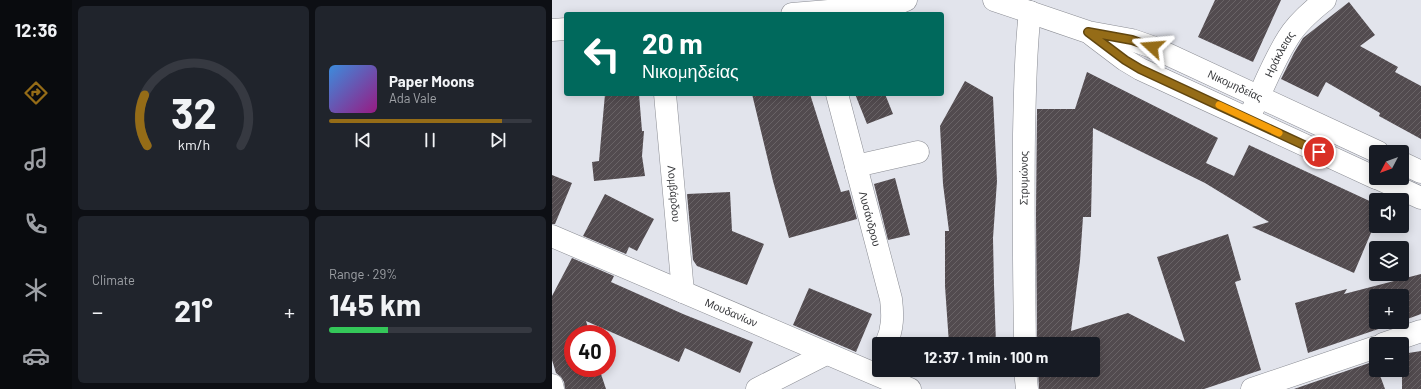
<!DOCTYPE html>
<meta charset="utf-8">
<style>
body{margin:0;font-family:Barlow,sans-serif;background:#20242c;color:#f1f3f6;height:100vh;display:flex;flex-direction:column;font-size:15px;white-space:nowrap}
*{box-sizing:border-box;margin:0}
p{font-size:13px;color:#9ea1a6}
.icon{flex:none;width:22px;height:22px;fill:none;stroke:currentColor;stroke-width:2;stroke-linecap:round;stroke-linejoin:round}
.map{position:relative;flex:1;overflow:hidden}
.sheet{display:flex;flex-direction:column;gap:6px;padding:6px;background:#0d0f14;width:480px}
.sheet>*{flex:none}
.banner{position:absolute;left:12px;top:12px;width:380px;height:84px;border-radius:4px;box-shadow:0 2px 10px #0003;background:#00695c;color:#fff;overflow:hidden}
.needle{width:26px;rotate:229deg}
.controls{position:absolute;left:817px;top:145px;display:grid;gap:8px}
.controls a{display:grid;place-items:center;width:40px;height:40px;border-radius:4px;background:#171b24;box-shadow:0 2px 10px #0003;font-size:20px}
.speed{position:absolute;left:12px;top:325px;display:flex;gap:8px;font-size:20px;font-weight:700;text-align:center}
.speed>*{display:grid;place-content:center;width:52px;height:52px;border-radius:50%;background:#171b24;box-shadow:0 2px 10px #0003;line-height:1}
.speed .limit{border:6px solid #d22;background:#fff;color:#111}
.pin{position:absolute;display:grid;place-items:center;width:34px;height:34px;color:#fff;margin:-17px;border:2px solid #fff;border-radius:50%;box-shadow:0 1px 4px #0007}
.me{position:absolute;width:44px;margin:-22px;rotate:289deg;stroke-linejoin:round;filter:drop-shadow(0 0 3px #0008)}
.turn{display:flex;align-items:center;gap:14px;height:84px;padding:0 12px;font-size:18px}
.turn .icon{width:52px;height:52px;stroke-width:2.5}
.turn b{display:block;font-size:28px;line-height:34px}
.big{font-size:30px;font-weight:700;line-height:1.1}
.sheet .tile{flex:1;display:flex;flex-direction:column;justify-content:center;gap:6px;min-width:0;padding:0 14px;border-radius:6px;background:#20242c}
.sheet .dial{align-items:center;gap:0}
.dial svg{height:104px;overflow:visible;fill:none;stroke:#363941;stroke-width:7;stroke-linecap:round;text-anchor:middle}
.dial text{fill:#f1f3f6;stroke:none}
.song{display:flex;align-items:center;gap:12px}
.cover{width:48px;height:48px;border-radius:6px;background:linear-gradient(135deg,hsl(210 70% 55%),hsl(310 70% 35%))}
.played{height:4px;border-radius:2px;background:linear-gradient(90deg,#956c17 85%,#363941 85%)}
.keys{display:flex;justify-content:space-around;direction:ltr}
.heat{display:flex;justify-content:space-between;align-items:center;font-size:22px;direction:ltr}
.charge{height:6px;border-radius:3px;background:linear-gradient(90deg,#34c759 29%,#363941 0)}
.sheet .tiles{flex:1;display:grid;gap:6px;grid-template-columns:repeat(2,1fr)}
.trip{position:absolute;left:320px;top:337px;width:228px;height:40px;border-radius:4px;background:#171b24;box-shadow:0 2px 10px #0003;font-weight:700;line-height:40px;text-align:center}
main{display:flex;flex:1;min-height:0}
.tabs{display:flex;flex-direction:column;width:72px;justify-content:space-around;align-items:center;background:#090b0e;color:#9ea1a6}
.tabs .icon{width:28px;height:28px}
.tabs .current{color:#956c17}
.tabs b{font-size:18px;color:#f1f3f6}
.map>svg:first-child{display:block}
.building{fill:url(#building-hatch)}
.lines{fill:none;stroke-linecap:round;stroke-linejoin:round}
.minor-casing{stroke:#8a8c93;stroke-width:23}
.minor{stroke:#fff;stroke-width:22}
.route-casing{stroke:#61460f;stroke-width:10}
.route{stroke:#956c17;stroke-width:7}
.slow{stroke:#f59e0b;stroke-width:7}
.labels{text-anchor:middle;stroke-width:4;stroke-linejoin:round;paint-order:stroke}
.street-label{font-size:11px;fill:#38393c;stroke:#e2e4ec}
</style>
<main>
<nav class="tabs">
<b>12:36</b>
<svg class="icon current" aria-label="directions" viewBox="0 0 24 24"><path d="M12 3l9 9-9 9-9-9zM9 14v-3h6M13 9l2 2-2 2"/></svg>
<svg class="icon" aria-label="music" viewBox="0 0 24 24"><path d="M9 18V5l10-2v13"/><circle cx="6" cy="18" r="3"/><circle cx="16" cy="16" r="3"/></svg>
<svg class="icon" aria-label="phone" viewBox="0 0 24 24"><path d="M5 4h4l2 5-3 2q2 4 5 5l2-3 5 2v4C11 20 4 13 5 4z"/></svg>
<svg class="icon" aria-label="climate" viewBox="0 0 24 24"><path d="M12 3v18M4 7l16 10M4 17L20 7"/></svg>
<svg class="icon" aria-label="car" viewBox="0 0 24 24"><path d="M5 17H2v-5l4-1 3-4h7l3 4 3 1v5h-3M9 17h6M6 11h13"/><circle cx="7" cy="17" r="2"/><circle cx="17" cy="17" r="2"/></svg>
</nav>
<section class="sheet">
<div class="tiles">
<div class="tile dial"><svg viewBox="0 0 100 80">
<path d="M14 69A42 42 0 1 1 86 69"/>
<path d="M14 69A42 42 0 0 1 12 30" stroke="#956c17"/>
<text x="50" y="56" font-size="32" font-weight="700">32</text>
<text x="50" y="72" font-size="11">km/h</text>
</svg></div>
<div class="tile">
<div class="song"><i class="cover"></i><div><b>Paper Moons</b><p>Ada Vale</p></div></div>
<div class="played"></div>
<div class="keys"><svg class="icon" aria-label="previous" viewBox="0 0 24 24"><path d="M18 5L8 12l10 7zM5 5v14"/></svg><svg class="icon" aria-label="pause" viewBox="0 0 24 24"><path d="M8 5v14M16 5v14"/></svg><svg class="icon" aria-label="next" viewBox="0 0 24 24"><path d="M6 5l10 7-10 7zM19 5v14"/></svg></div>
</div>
<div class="tile"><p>Climate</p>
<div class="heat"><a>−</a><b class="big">21°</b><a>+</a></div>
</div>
<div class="tile"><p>Range · 29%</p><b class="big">145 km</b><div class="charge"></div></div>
</div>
</section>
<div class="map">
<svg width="869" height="389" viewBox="0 0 869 389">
<defs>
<pattern id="building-hatch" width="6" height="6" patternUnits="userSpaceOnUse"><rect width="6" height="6" fill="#524b4f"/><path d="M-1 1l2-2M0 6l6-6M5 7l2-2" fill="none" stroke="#696366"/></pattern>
</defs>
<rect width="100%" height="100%" fill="#e2e4ec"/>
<path class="building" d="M663,0H729L701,62L646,37Z
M797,2L823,35L808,46L846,67L843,72L869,86V139L827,116L828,113L774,82L766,97L729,79L742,53L751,38Z
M535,72L666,138L654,163L682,176L697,145L824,204V221L802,273L700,227L717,222L653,183L541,128L539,217H531L528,261L519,331L576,313L633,342L605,257L676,234L689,280L683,282L709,370L652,389H487L486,370H541V344H485L484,213L485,109H523Z
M413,81L441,97L445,181L441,238L442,285L444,344H397L393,286V231H397L391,184L388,126Z
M53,94H87L90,131H92L90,156L93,176L42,181L40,162L47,161Z
M200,94H258L289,192L297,190L305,219L237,238L221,181Z
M303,94H333L341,114L315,124Z
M0,175L20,183L3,224H0Z
M343,178L358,235L336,240L322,184Z
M178,192L180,231L212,244L195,285L145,266L141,260L135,194Z
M53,194L102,219L85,251L77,247L74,254L31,236Z
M20,258L62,276L59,282L131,314L201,342L188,373L133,348L127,362L34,321L38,334H21V368H47L54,389H13L12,382L9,377L4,373L0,360V296Z
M869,274V314L850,321V296H824V322H847L756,353L743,303L795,289L792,294Z
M257,288L320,314L304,352L241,325Z
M869,351V389H850V354Z
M823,361L824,370H826L833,389H742Z"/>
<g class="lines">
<g class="minor-casing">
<g id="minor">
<path id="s1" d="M442,0L536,32L580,40L600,47L826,152"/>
<path d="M240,14L324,7L347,3L354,0"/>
<path d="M0,30L14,29"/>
<path d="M540,35L573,60L588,69L824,178"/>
<path id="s2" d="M113,94L131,292"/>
<path id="s3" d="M285,94L339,299C341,315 341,329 334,344"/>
<path id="s4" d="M701,109C712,86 722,60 736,38C745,23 759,11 773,0"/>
<path d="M850,163L869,172"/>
<path d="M304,166L366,152"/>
<path d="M825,178L869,198"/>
<path id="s5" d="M0,236L358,389"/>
<path id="s6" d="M473,344C472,274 471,204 472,134C473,93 473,53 478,12"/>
<path d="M831,344L869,331"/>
<path d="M473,370L475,389"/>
<path d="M0,385L1,389"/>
<path d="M205,389L274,354"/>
<path d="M700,389L824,347"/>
</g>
</g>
<use href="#minor" class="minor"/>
</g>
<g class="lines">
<g class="route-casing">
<path id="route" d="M600,47L580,40L536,32L573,60L588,69L767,152"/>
</g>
<use href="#route" class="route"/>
<path class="slow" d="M667,105L727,133"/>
</g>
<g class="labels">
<g class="street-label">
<text dy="4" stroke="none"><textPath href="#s4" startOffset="61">Ηράκλειας</textPath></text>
<text dy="4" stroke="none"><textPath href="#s1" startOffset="257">Νικομηδείας</textPath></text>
<text dy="4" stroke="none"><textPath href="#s6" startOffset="166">Στρυμώνος</textPath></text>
<text dy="4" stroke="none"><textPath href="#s2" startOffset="100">Λομβάρδου</textPath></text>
<text dy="4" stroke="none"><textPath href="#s3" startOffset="129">Λυσάνδρου</textPath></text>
<text dy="4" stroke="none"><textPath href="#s5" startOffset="195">Μουδανίων</textPath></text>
</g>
</g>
</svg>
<div class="controls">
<a><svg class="needle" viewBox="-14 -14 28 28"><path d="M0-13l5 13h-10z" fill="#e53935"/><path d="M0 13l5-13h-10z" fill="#9ea1a6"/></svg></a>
<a><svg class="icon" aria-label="sound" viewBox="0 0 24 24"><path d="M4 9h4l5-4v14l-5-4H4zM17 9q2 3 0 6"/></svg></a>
<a><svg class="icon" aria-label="layers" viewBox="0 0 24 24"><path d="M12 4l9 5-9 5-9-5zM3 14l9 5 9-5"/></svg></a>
<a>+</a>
<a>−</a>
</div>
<div class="speed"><div class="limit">40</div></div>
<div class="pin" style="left:767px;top:152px;background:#d93025"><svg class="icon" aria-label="arrive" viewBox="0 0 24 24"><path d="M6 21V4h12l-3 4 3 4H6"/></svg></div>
<svg class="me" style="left:600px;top:47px" viewBox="-20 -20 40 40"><path d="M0-17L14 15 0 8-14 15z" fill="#956c17" stroke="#fff" stroke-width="4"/></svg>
<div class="trip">12:37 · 1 min · 100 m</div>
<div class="banner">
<div class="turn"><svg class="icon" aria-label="left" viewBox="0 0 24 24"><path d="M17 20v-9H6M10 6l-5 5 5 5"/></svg><div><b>20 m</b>Νικομηδείας</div></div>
</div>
</div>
</main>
